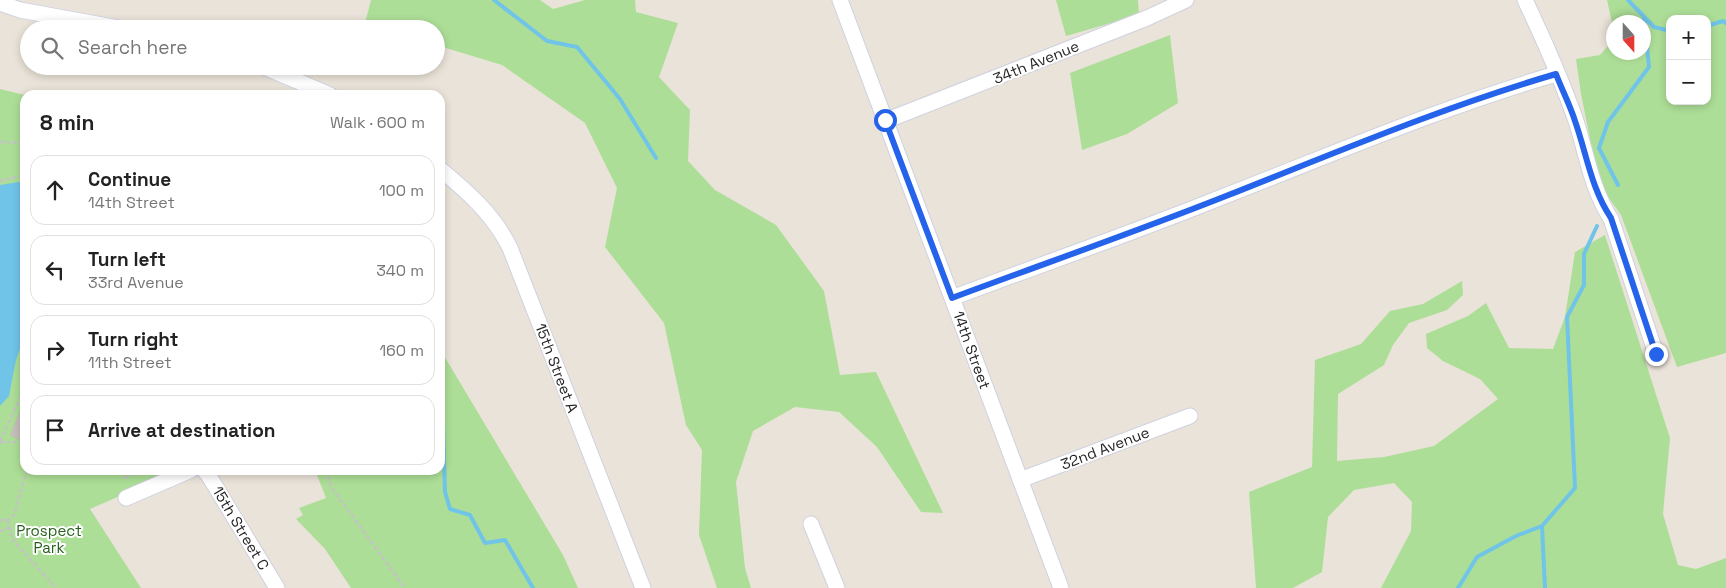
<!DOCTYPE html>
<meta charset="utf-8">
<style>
body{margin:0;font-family:"Space Grotesk",sans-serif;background:#f6f6f6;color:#222}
.controls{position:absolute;right:15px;top:15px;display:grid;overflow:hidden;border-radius:10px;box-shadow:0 2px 8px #0003}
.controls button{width:45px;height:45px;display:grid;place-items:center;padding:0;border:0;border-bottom:1px solid #e0e0e0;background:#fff;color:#222;font:25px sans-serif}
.compass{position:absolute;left:1606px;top:15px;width:45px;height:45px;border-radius:50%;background:#fff;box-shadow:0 2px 8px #0003;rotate:159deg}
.stop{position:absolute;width:15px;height:15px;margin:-11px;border:4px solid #2563eb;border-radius:50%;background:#fff}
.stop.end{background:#2563eb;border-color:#fff;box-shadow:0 1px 5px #0008}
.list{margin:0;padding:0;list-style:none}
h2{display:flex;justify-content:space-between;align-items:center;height:65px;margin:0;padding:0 20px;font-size:21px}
h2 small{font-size:16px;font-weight:400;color:#767676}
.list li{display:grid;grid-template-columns:32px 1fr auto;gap:15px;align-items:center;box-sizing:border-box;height:70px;margin:0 10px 10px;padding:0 10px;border:1px solid #e0e0e0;border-radius:15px}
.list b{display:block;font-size:19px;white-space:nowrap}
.list p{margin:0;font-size:16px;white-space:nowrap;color:#767676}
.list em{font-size:16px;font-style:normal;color:#767676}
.icon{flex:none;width:28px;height:28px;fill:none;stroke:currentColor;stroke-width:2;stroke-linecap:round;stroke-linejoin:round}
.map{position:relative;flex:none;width:1726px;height:588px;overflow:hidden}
.search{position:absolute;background:#fff;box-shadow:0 2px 8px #0003;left:20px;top:20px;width:425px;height:55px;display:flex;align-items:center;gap:12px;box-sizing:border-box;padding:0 18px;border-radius:28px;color:#767676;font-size:19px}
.panel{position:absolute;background:#fff;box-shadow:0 2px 8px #0003;left:20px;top:90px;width:425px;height:385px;border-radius:15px}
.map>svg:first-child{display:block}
</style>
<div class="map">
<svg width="1726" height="588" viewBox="0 0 1726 588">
<rect width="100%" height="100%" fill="#eae3d9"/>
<path fill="#adde97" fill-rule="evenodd" d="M371 0H540L553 9 585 0H635L636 12 678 23 659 77 690 110 688 161 715 190 776 225 824 291 840 375 876 372 943 513 921 512 877 447 839 412 795 407 753 431 736 482 745 568 751 588H717L699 535 702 450 686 425 664 323 605 247 617 188 585 123 502 65 436 45V29H383L365 23Z
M1056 0H1138L1139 15 1066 36Z
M1607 0H1726V353L1677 367 1621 215 1599 184 1581 94 1576 59 1600 55 1613 40 1614 52H1644V22H1614L1613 27ZM1670 19H1707V101H1670Z
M1170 35 1178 103 1127 134 1082 150 1070 73Z
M0 89 25 95V470H179L90 509 141 588H0Z
M1605 235 1670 438 1663 514 1678 565 1696 569 1726 558V588H1381L1411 531 1412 502 1394 483 1354 490 1328 517 1322 572 1293 588H1256L1249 492 1312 467 1315 360 1361 344 1390 311 1423 304 1462 281 1463 295 1447 310 1409 323 1393 345 1384 365 1338 394 1337 461 1384 457 1434 446 1498 399 1480 379 1443 361 1427 348 1426 334 1468 316 1486 303 1509 348 1553 349 1565 317 1575 252Z
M440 349 563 555 578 588H351L325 549 296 519 303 515 299 508 326 498 315 470H440Z"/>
<path fill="#70c4e8" d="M25 181V334L16 360 9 396 0 406V185Z"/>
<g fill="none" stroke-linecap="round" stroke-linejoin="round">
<path stroke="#70c4e8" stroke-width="4" d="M494 0 547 41 577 47 620 99 656 158
M1628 0 1654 27 1670 31
M1707 26 1723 21 1726 23
M1618 185 1599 148 1608 122 1649 67 1644 17
M440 421 443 424 445 492 450 509 470 515 485 543 505 540 533 588
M1458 588 1477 557 1516 536 1542 526
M1545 588 1542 526 1575 488 1567 317 1584 285V254L1597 226"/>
</g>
<path fill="#c5c0b9" stroke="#c4bfb3" d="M25 401V442L10 435Z"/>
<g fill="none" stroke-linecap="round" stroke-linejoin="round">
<g stroke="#cfd1e0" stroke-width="17">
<path id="street" d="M840 0 1061 588
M1525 0C1543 38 1562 81 1576 121 1587 155 1591 188 1611 219L1656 354
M0 3 20 10 124 29
M262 66 330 95
M885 121 1147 18 1186 0
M440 169C468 192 494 215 510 248L643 588
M952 298C1042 264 1133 233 1222 197 1333 154 1442 107 1556 74
M204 470 209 476 277 588
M1020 480 1190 416
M126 498 191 470
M811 524 837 588"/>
</g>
<path stroke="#c3c3c3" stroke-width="2.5" stroke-dasharray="4 2.5" stroke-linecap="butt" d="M0 142 25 143
M0 181 25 175
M0 441 25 387
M0 442H17L25 445
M327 470 331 487 405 588
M124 478 142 470
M0 520H8L14 515 27 470
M8 520 12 539 56 588
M0 531 9 528"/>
<use href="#street" stroke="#fff" stroke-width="15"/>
</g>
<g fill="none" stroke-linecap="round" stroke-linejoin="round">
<path stroke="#2563eb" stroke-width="6" d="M885 120 952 298C1043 264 1135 232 1226 196 1335 153 1443 107 1556 74 1562 90 1570 105 1575 121 1587 155 1591 188 1611 218L1656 354"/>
</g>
<g text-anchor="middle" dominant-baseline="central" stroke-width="4" stroke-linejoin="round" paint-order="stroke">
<g font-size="15" fill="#272727" stroke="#fff">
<text transform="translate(1036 62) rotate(-22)">34th Avenue</text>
<text transform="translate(972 350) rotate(70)">14th Street</text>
<text transform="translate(557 368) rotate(69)">15th Street A</text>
<text transform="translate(1105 448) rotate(-21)">32nd Avenue</text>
<text transform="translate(241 528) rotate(59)">15th Street C</text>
</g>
<g font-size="15" fill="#28601c" stroke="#fff">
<text x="49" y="530">Prospect<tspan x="49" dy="17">Park</tspan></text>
</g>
</g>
</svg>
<div class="controls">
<button>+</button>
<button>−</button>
</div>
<svg class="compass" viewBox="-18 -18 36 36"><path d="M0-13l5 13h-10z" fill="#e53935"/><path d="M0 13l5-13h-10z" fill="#767676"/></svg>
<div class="stop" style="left:885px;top:120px"></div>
<div class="stop end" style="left:1656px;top:354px"></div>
<div class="search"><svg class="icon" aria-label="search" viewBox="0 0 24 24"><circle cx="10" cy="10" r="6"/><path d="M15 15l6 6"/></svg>Search here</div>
<section class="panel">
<h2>8 min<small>Walk · 600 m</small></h2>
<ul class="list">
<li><svg class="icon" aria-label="ahead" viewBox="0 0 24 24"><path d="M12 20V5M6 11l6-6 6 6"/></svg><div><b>Continue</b><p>14th Street</p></div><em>100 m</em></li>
<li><svg class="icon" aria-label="left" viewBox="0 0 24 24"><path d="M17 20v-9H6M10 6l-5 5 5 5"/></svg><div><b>Turn left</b><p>33rd Avenue</p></div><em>340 m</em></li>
<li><svg class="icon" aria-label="right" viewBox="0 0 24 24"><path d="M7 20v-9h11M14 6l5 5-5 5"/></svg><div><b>Turn right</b><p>11th Street</p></div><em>160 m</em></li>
<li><svg class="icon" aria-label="arrive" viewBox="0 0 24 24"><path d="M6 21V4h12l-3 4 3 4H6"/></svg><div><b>Arrive at destination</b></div></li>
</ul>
</section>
</div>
